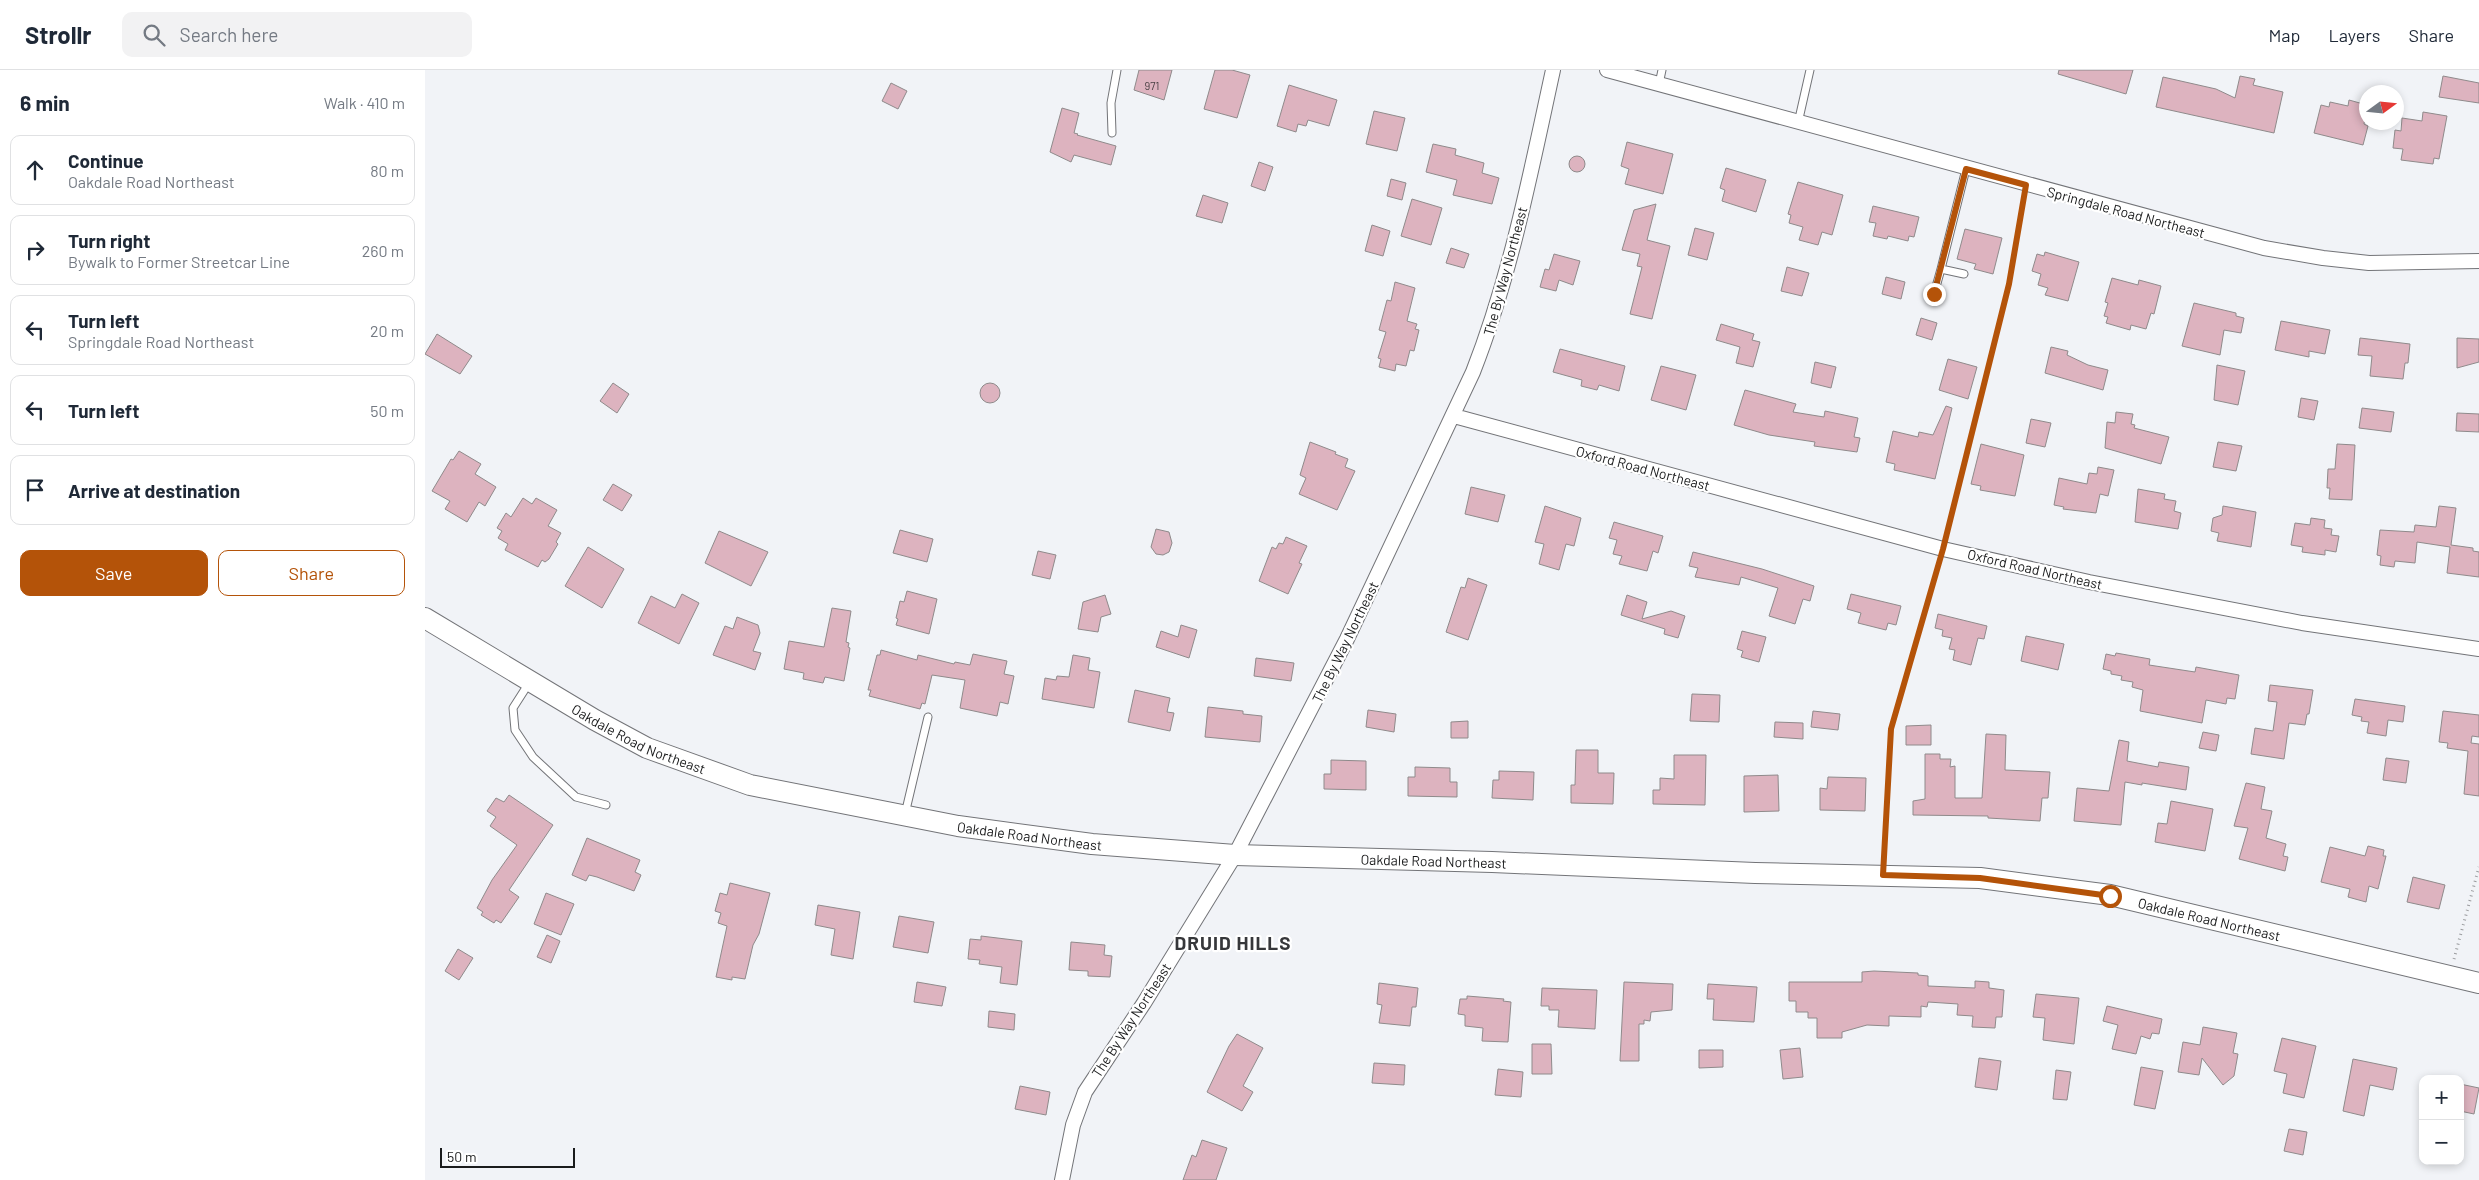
<!DOCTYPE html>
<meta charset="utf-8">
<style>
body{margin:0;font-family:Barlow,sans-serif;background:#f2f2f3;color:#1f2937}
.controls{position:absolute;right:15px;bottom:15px;display:grid;overflow:hidden;border-radius:10px;box-shadow:0 2px 8px #0003}
.controls button{width:45px;height:45px;display:grid;place-items:center;padding:0;border:0;border-bottom:1px solid #e0e1e3;background:#fff;color:#1f2937;font:25px sans-serif}
.compass{position:absolute;left:1934px;top:15px;width:45px;height:45px;border-radius:50%;background:#fff;box-shadow:0 2px 8px #0003;rotate:75deg}
.scale{position:absolute;left:15px;bottom:12px;width:135px;box-sizing:border-box;padding-left:5px;border:2px solid #1a1b1c;border-top:0;font-size:14px;line-height:18px;white-space:nowrap;color:#1a1b1c;-webkit-text-stroke:4px #fff;paint-order:stroke}
.stop{position:absolute;width:15px;height:15px;margin:-11px;border:4px solid #b45309;border-radius:50%;background:#fff}
.stop.end{background:#b45309;border-color:#fff;box-shadow:0 1px 5px #0008}
.list{margin:0;padding:0;list-style:none}
h2{display:flex;justify-content:space-between;align-items:center;height:65px;margin:0;padding:0 20px;font-size:21px}
h2 small{font-size:16px;font-weight:400;color:#747a83}
.list li{display:grid;grid-template-columns:32px 1fr auto;gap:15px;align-items:center;box-sizing:border-box;height:70px;margin:0 10px 10px;padding:0 10px;border:1px solid #e0e1e3;border-radius:10px}
.list b{display:block;font-size:19px;white-space:nowrap}
.list p{margin:0;font-size:16px;white-space:nowrap;color:#747a83}
.list em{font-size:16px;font-style:normal;color:#747a83}
.actions{display:flex;gap:10px;padding:15px 20px}
.actions a{flex:1;padding:11px 0;border:1px solid #b45309;border-radius:10px;text-align:center;font-size:18px;color:#b45309}
.actions .main{background:#b45309;color:#fff}
.icon{flex:none;width:28px;height:28px;fill:none;stroke:currentColor;stroke-width:2;stroke-linecap:round;stroke-linejoin:round}
.map{position:relative;flex:none;width:2054px;height:1110px;overflow:hidden}
header{display:flex;align-items:center;gap:30px;box-sizing:border-box;height:70px;padding:0 25px;background:#fff;border-bottom:1px solid #e0e1e3}
header strong{font-size:24px}
nav{display:flex;gap:28px;margin-inline-start:auto;font-size:18px}
.search{width:350px;height:45px;background:#f2f2f3;display:flex;align-items:center;gap:12px;box-sizing:border-box;padding:0 18px;border-radius:10px;color:#747a83;font-size:19px}
main{display:flex}
aside{flex:1;background:#fff}
.map>svg:first-child{display:block}
</style>
<header>
<strong>Strollr</strong>
<div class="search"><svg class="icon" aria-label="search" viewBox="0 0 24 24"><circle cx="10" cy="10" r="6"/><path d="M15 15l6 6"/></svg>Search here</div>
<nav><a>Map</a><a>Layers</a><a>Share</a></nav>
</header>
<main>
<aside>
<h2>6 min<small>Walk · 410 m</small></h2>
<ul class="list">
<li><svg class="icon" aria-label="ahead" viewBox="0 0 24 24"><path d="M12 20V5M6 11l6-6 6 6"/></svg><div><b>Continue</b><p>Oakdale Road Northeast</p></div><em>80 m</em></li>
<li><svg class="icon" aria-label="right" viewBox="0 0 24 24"><path d="M7 20v-9h11M14 6l5 5-5 5"/></svg><div><b>Turn right</b><p>Bywalk to Former Streetcar Line</p></div><em>260 m</em></li>
<li><svg class="icon" aria-label="left" viewBox="0 0 24 24"><path d="M17 20v-9H6M10 6l-5 5 5 5"/></svg><div><b>Turn left</b><p>Springdale Road Northeast</p></div><em>20 m</em></li>
<li><svg class="icon" aria-label="left" viewBox="0 0 24 24"><path d="M17 20v-9H6M10 6l-5 5 5 5"/></svg><div><b>Turn left</b></div><em>50 m</em></li>
<li><svg class="icon" aria-label="arrive" viewBox="0 0 24 24"><path d="M6 21V4h12l-3 4 3 4H6"/></svg><div><b>Arrive at destination</b></div></li>
</ul>
<div class="actions"><a class="main">Save</a><a>Share</a></div>
</aside>
<div class="map">
<svg width="2054" height="1110" viewBox="0 0 2054 1110">
<rect width="100%" height="100%" fill="#f1f3f7"/>
<path fill="#ddb3bf" stroke="#8f8a8b" d="M714 0H747L739 30 709 20Z
M790 0H807L825 5 812 48 779 39Z
M1634 0H1708L1701 24 1633 4Z
M1815 6 1830 9 1828 15 1858 22 1849 63 1731 37 1738 7 1791 19 1810 28Z
M2018 6 2054 13V33L2014 27Z
M466 13 482 21 473 39 457 31Z
M864 15 912 30 904 56 883 50 881 56 873 54 871 62 852 56Z
M1924 30 1942 35 1939 54 1943 56 1938 75 1889 63 1896 35 1904 37 1905 32 1923 36Z
M637 38 654 43 649 63 653 64 652 65 691 76 686 95 649 85 646 92 625 82Z
M949 41 980 48 972 81 941 74Z
M1998 42 2022 46 2014 89 2009 88 2008 94 1976 90 1978 79 1968 78 1970 60 1976 61 1977 48 1997 51Z
M1202 72 1248 84 1238 124 1200 114 1204 99 1196 96Z
M1008 74 1031 79 1030 85 1059 93 1057 103 1074 108 1067 134 1028 125 1032 110 1001 102Z
M1144 94a8 8 0 1 1 16 0a8 8 0 1 1-16 0Z
M834 92 848 97 840 121 826 116Z
M1301 98 1341 110 1331 142 1297 131 1300 120 1295 118Z
M966 109 981 113 977 130 962 126Z
M1373 112 1418 125 1407 165 1397 162 1393 175 1374 170 1378 157 1364 153 1366 145 1363 144Z
M778 125 803 133 797 153 771 146Z
M987 129 1017 138 1006 175 976 166Z
M1231 134 1222 170 1245 176 1227 249 1205 244 1217 197 1212 196 1215 184 1197 180 1209 140Z
M1448 136 1494 147 1489 167 1484 166 1483 171 1463 166 1462 169 1448 166 1451 153 1444 152Z
M947 155 965 161 958 186 940 181Z
M1270 158 1289 163 1282 190 1263 185Z
M1540 159 1577 168 1568 204 1549 199 1551 194 1532 189Z
M1026 178 1044 184 1039 198 1021 193Z
M1620 182 1654 192 1643 231 1620 225 1623 218 1613 215 1616 204 1607 201 1612 184 1619 186Z
M1129 184 1155 191 1148 215 1134 210 1131 221 1115 217 1120 199 1124 200Z
M1362 197 1384 203 1377 226 1356 221Z
M1461 207 1480 212 1476 229 1457 224Z
M1687 208 1713 215 1714 210 1736 216 1729 244 1726 243 1721 259 1706 255 1705 260 1681 253 1683 247 1679 246 1683 233 1680 232Z
M970 212 990 218 982 251 992 254 990 259 994 260 989 281 985 280 981 296 971 294 970 301 954 297 956 289 953 288 961 262 954 260 962 230 966 231Z
M1769 233 1811 243V246L1819 248 1816 263 1799 260 1795 285 1757 276Z
M1496 248 1512 253 1507 270 1491 265Z
M1856 251 1905 260 1900 284 1884 281V287L1850 280Z
M1296 254 1329 264 1327 270 1335 272 1328 297 1311 293 1315 277 1291 270Z
M12 264 47 286 35 304 0 284Z
M1935 268 1985 274 1983 293H1980L1978 309 1945 306 1947 286 1933 285Z
M2032 268 2054 269V292L2032 298Z
M1626 277 1643 281 1642 285 1663 295 1683 300 1678 320 1620 303Z
M1135 279 1200 296 1194 321 1174 315 1172 320 1156 316 1157 310 1128 302Z
M1523 289 1552 297 1543 329 1514 320Z
M1390 292 1411 297 1406 318 1386 313Z
M1792 295 1820 301 1813 335 1789 330Z
M1236 296 1271 305 1261 340 1226 330Z
M188 313 204 324 192 343 175 331Z
M555 323a10 10 0 1 1 20 0a10 10 0 1 1-20 0Z
M1320 320 1371 334 1368 342 1399 347 1400 341 1433 348 1429 367 1435 368 1432 382 1389 376 1390 372 1344 365 1309 355Z
M1876 328 1893 331 1889 350 1873 347Z
M1521 336 1527 338 1510 409 1469 400 1470 394 1461 392 1468 361 1493 367 1494 362 1508 365Z
M1937 338 1969 342 1966 362 1934 358Z
M1691 342 1708 344 1706 354 1710 355 1709 358 1744 367 1736 394 1680 378 1682 352 1690 353Z
M2032 343 2054 344V362L2031 361Z
M1606 349 1626 353 1620 377 1601 373Z
M885 372 911 382 910 384 923 389 920 397 930 401 912 440 874 424 881 408 875 405Z
M1793 372 1817 376 1811 401 1788 397Z
M1556 374 1599 385 1590 426 1555 420 1556 416 1546 414Z
M1912 374 1930 375 1927 430 1904 429 1905 418H1902L1903 399H1910Z
M34 381 56 394 50 404 71 417 60 436 54 432 42 452 20 439 25 431 7 421 26 389 28 390Z
M1673 397 1689 400 1683 426 1675 424 1671 443 1638 439 1639 437 1629 435 1634 408 1662 414 1664 403 1672 404Z
M188 414 207 425 197 441 178 430Z
M1046 417 1080 425 1073 452 1040 444Z
M1713 419 1740 424 1739 429 1751 431 1749 441 1756 443 1753 459 1710 452Z
M98 428 107 434 111 428 132 440 123 456 136 463 131 472 133 474 124 489 120 492 117 490 113 497 80 480 83 474 73 468 77 461 72 458 81 443 86 447Z
M1120 436 1156 448 1149 476 1141 474 1134 500 1114 494 1119 474 1110 472Z
M1798 436 1831 442 1826 477 1792 471 1794 463 1786 461 1788 448 1797 445Z
M2014 436 2031 438 2026 475 2048 478V481L2054 482V507L2022 503 2025 477 1992 472 1990 493 1970 491 1969 497 1955 495 1956 486 1952 485 1955 460 1989 462 1990 455 2011 457Z
M1886 448 1900 450 1899 458 1907 459 1906 465 1914 466 1911 482 1900 480V485L1877 482 1878 477 1866 475 1870 453 1885 455Z
M1189 452 1238 466 1233 483 1228 481 1222 501 1194 494 1197 486 1188 484 1192 470 1184 468Z
M731 459 744 462 747 473 744 482 738 485 731 484 726 477Z
M475 460 508 469 502 492 468 483Z
M294 461 343 482 326 516 280 493Z
M861 467 882 476 874 493 877 494 863 524 834 511 847 477 851 479 854 473 858 474Z
M163 477 199 499 177 538 140 516Z
M613 481 631 485 625 509 607 505Z
M1268 482 1337 499 1389 516 1385 531 1378 529 1370 554 1344 546 1353 518 1316 507 1314 515 1270 507 1273 498 1264 496Z
M1043 508 1062 515 1043 570 1021 562 1036 517 1040 518Z
M482 521 512 529 504 564 471 555 473 549 471 548 475 531 479 532Z
M257 524 274 533 254 574 213 553 226 526 250 538Z
M1426 524 1476 536 1471 555 1463 553 1461 560 1433 553 1436 543 1422 539Z
M680 525 686 544 676 547 673 562 653 559 658 532Z
M1202 525 1222 532 1217 549 1246 541 1260 546 1253 568 1239 564 1240 559 1196 545Z
M407 538 426 541 421 572 424 573 423 577 425 578 419 611 400 607 398 613 378 609 379 603 359 599 364 571 399 577Z
M1513 544 1562 556 1559 569 1553 568 1546 595 1528 590 1530 580 1524 579 1527 568 1517 566 1518 560 1510 558Z
M312 547 333 555 335 563 328 581 336 583 330 600 288 585 300 556 308 559Z
M756 555 772 560 764 588 731 577 736 561 753 567Z
M1317 561 1341 567 1334 592 1316 587 1318 581 1312 579Z
M1601 566 1639 574 1633 600 1596 591Z
M456 580 492 590 493 585 529 594 530 592 545 595 548 584 582 591 579 604 589 606 583 634 575 632 572 646 535 638 540 610 507 605 500 634 497 633 495 639 444 626 446 620H443L452 585H455Z
M1691 583 1725 589 1724 595 1770 602 1771 597 1814 605 1810 629 1802 628 1801 634 1781 630 1777 653 1715 641 1718 620 1707 617 1708 612 1696 610 1697 606 1686 604V601L1678 599 1681 584 1690 586Z
M648 585 665 588 663 600 675 602 669 638 617 629 620 608 631 610 632 606 644 607Z
M831 588 869 593 866 611 829 606Z
M1845 615 1888 620 1884 644H1882L1880 655 1864 653 1859 689 1826 684 1830 658 1848 661 1852 632 1843 631Z
M710 620 745 628 742 642 749 643 745 661 703 652Z
M1267 624 1295 625 1294 652 1265 651Z
M1930 629 1980 636 1978 652 1963 650 1961 666 1942 663 1944 652 1936 651 1937 647 1927 645Z
M783 637 818 641V644L837 646 835 672 780 667Z
M943 640 971 644 969 662 941 657Z
M1388 641 1415 644 1413 660 1386 657Z
M2018 641 2054 645V667L2047 666 2046 673 2054 674V726L2039 724 2043 681 2022 678 2023 673 2014 672Z
M1043 651V668H1026V652Z
M1350 652 1378 653V669L1349 667Z
M1506 655V675H1481V656Z
M1778 662 1794 665 1791 681 1774 678Z
M1561 664 1581 665 1580 700 1625 702 1623 728H1617L1615 751 1563 748V746L1488 745V731L1500 729V684H1515V689H1526L1525 697 1530 696V728H1557Z
M1694 670 1704 672 1702 691 1733 697 1734 692 1764 697 1761 720 1717 713V715L1700 712 1696 755 1649 751 1652 718 1684 721Z
M1151 680H1173V703H1189L1188 734 1146 733V715H1150Z
M1249 685H1281L1280 735 1228 734V720H1235V708L1249 709Z
M1961 688 1984 691 1981 713 1958 710Z
M906 690 941 691V720L899 719V704H906Z
M990 697 1025 698V712H1032V727L983 726V707H990Z
M1074 701 1109 702 1108 730 1067 728 1068 710H1074Z
M1353 705 1354 741 1319 742V706Z
M1403 707 1441 708 1440 741 1395 740V718L1402 719Z
M1821 713 1840 717 1836 739 1847 741 1841 768 1861 774 1858 786 1863 787 1860 801 1814 789 1823 758 1809 756Z
M84 725 128 755 84 820 94 827 76 853 71 850 69 853 56 845 58 842 52 838 67 810 92 775 65 756 71 747 62 741 71 728 79 732Z
M1746 731 1788 739 1780 781 1730 772 1733 753 1742 754Z
M162 768 215 790 210 802 216 805 209 821 172 807 164 805 161 811 147 805Z
M1943 776 1959 780 1958 786H1961L1953 819 1944 816 1941 832 1923 827 1925 819 1896 812 1905 777 1940 786Z
M1988 807 2020 815 2014 839 1982 832Z
M305 813 345 823 334 864 328 875 320 909 307 907V910L291 907 302 856 293 853 296 843 290 841 295 823 302 825Z
M121 823 149 834 136 865 109 854Z
M393 835 435 842 428 889 406 885 410 859 390 855Z
M474 846 509 852 503 883 468 877Z
M122 865 135 871 126 893 112 887Z
M556 866 597 871 592 915 575 913 577 897 554 894 555 890 543 889 545 869 556 870Z
M646 872 680 875 679 885 687 886 685 907 663 906V901L644 900Z
M33 879 48 888 34 910 20 901Z
M1449 901 1493 903V905L1503 906V916L1550 918V911L1564 912V918L1579 920 1577 947H1571L1570 958 1547 957 1548 946 1532 945 1533 934 1503 932 1502 937 1496 936V947L1464 946V956L1442 955 1417 962V968H1392V948H1383V942H1371V931H1364V912H1437V902Z
M492 912 521 917 517 936 489 932Z
M1199 912 1248 914 1247 940 1226 942 1225 951 1219 950V954H1214V991H1195Z
M954 913 993 918 991 937H987L985 956 954 953 957 935 952 934Z
M1283 914 1332 917 1329 952 1288 950 1289 929H1282Z
M1117 918 1172 920 1170 959 1133 957 1134 940H1124V936H1116Z
M1611 924 1654 928 1649 974 1618 970 1620 948 1608 947Z
M1042 926 1079 929 1078 931 1086 932 1083 972 1057 971 1058 958 1040 956V945L1033 944 1035 929H1042Z
M1682 936 1737 949 1734 964 1727 963 1725 969 1716 966 1711 984 1687 979 1693 955 1678 951Z
M564 941 590 944 589 960 563 957Z
M1778 957 1812 963 1808 983 1813 984 1809 1006 1798 1015 1777 988 1774 1005 1753 1002 1758 972 1775 975Z
M812 964 838 978 818 1016 828 1022 817 1041 782 1022 804 976Z
M1857 968 1891 976 1879 1028 1858 1023 1862 1004 1849 1001Z
M1107 974H1126L1127 1004H1107Z
M1375 978 1378 1007 1358 1009 1355 980Z
M1274 980H1298V997L1274 998Z
M1554 988 1576 991 1572 1020 1550 1017Z
M1928 989 1972 998 1968 1020 1945 1015 1939 1046 1918 1041Z
M949 993 980 995 979 1015 947 1013Z
M1716 997 1738 1001 1730 1039 1709 1035Z
M1073 999 1098 1002 1096 1027 1070 1025Z
M1631 1000 1646 1002 1642 1030 1628 1029Z
M2035 1014 2054 1018 2049 1044 2035 1041Z
M595 1016 625 1022 621 1045 590 1039Z
M1864 1059 1882 1062 1878 1085 1859 1081Z
M777 1070 802 1078 791 1110H758L767 1085 771 1087Z"/>
<g fill="none" stroke-linecap="round" stroke-linejoin="round">
<g stroke="#737478" stroke-width="9">
<path id="lane" d="M1234 14 1237 0
M1373 53 1385 0
M687 63 686 33 692 0
M1539 204 1516 199 1541 99
M1509 224 1516 199
M104 613 88 638 90 660 108 687 151 727 181 735
M480 744 503 647"/>
</g>
<g stroke="#737478" stroke-width="16">
<path id="street" d="M1182 0 1839 178 1898 188 1944 193 2054 191
M1029 346 1518 479 1664 512 1877 553 2054 579
M637 1110 648 1055 660 1022 719 933 810 785 922 569 1048 302C1086 205 1106 101 1128 0"/>
</g>
<g stroke="#737478" stroke-width="22">
<g id="secondary">
<path id="s1" d="M0 548 170 650 222 678 325 715 533 756 667 774 810 785 1067 792 1330 803 1555 808 1685 825 2054 913"/>
</g>
</g>
<path stroke="#9b9c9f" stroke-width="3" stroke-dasharray="1 4" stroke-linecap="butt" d="M1521 465 1584 214 1599 128
M1459 787 1466 659 1514 493
M2029 889 2054 797"/>
<use href="#lane" stroke="#fff" stroke-width="7"/>
<use href="#street" stroke="#fff" stroke-width="14"/>
<use href="#secondary" stroke="#fff" stroke-width="20"/>
</g>
<g fill="none" stroke-linecap="round" stroke-linejoin="round">
<path stroke="#b45309" stroke-width="6" d="M1509 224 1541 99 1601 115 1584 214 1518 479 1466 659 1458 805 1555 808 1685 826"/>
</g>
<g text-anchor="middle" dominant-baseline="central" stroke-width="4.5" stroke-linejoin="round" paint-order="stroke">
<g font-size="11" fill="#4b4145">
<text x="727" y="15">971</text>
</g>
<g font-size="14" fill="#1a1b1c" stroke="#fff">
<text transform="translate(1701 142) rotate(15)">Springdale Road Northeast</text>
<text transform="translate(1080 201) rotate(-75)">The By Way Northeast</text>
<text transform="translate(1218 398) rotate(15)">Oxford Road Northeast</text>
<text transform="translate(1610 499) rotate(13)">Oxford Road Northeast</text>
<text transform="translate(920 572) rotate(-64)">The By Way Northeast</text>
<text stroke="none"><textPath href="#s1" startOffset="246">Oakdale Road Northeast</textPath></text>
<text stroke="none"><textPath href="#s1" startOffset="651">Oakdale Road Northeast</textPath></text>
<text stroke="none"><textPath href="#s1" startOffset="1056">Oakdale Road Northeast</textPath></text>
<text stroke="none"><textPath href="#s1" startOffset="1836">Oakdale Road Northeast</textPath></text>
<text transform="translate(706 950) rotate(-57)">The By Way Northeast</text>
</g>
<g font-size="19" font-weight="bold" letter-spacing="1" fill="#36373a" stroke="#fff">
<text x="808" y="872">DRUID HILLS</text>
</g>
</g>
</svg>
<div class="controls">
<button>+</button>
<button>−</button>
</div>
<svg class="compass" viewBox="-18 -18 36 36"><path d="M0-13l5 13h-10z" fill="#e53935"/><path d="M0 13l5-13h-10z" fill="#747a83"/></svg>
<div class="scale">50 m</div>
<div class="stop" style="left:1685px;top:826px"></div>
<div class="stop end" style="left:1509px;top:224px"></div>
</div>
</main>
